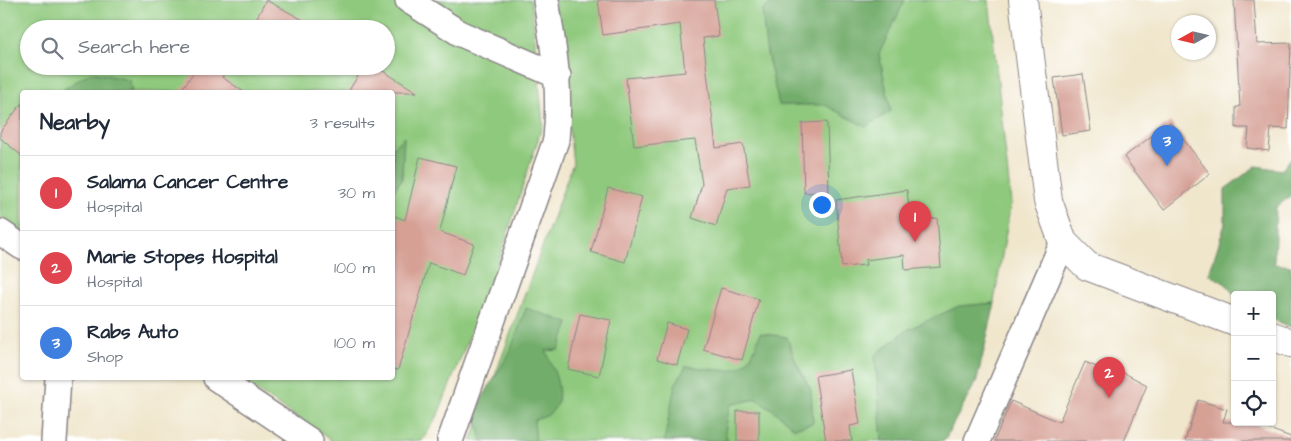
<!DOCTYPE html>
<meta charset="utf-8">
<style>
body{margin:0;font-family:"Architects Daughter",sans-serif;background:#f2f2f3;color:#1f2937}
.controls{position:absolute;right:15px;bottom:15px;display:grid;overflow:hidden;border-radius:5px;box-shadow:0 1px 4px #0004}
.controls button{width:45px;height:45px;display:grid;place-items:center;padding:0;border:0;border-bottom:1px solid #e0e1e3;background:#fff;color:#1f2937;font:25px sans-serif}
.compass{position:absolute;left:1171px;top:15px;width:45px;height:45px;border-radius:50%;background:#fff;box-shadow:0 1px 4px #0004;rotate:262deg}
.you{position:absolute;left:821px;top:204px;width:18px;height:18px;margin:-12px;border:4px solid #fff;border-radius:50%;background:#1a73e8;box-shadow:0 0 0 8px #1a73e833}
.badge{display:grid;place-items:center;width:32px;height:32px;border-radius:50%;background:#d93025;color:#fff;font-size:16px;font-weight:700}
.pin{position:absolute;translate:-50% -41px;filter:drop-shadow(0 1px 2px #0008)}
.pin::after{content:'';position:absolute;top:26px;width:18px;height:15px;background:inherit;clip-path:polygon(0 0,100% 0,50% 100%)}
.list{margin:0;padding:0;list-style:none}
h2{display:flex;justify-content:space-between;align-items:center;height:65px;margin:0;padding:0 20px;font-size:21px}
h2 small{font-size:16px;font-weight:400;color:#747a83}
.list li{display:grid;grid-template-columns:32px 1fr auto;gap:15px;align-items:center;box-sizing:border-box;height:75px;padding:0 20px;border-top:1px solid #e0e1e3}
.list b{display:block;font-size:19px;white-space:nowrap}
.list p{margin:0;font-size:16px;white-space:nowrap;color:#747a83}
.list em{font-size:16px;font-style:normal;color:#747a83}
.icon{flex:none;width:28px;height:28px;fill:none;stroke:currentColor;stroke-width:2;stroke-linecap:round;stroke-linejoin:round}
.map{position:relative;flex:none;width:1291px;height:441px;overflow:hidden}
.search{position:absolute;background:#fff;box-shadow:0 1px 4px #0004;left:20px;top:20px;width:375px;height:55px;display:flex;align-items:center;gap:12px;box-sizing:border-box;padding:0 18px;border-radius:28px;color:#747a83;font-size:19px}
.panel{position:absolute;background:#fff;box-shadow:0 1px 4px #0004;left:20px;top:90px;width:375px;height:290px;border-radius:5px}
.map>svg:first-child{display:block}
</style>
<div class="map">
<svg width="1291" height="441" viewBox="0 0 1291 441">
<rect width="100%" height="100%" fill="#fff"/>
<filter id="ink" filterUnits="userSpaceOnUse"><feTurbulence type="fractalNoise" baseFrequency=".02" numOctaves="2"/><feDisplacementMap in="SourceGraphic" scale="10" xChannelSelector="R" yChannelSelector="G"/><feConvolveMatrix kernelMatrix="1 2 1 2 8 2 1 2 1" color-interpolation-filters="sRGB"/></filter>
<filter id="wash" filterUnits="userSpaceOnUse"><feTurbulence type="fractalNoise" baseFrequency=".0096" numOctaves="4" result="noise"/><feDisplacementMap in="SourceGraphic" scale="20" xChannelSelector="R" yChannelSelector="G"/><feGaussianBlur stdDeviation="1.12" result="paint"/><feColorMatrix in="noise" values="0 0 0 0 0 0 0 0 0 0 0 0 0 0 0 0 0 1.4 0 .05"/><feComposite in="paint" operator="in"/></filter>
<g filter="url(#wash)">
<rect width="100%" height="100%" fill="#f0e6cc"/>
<path fill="#8fc97d" stroke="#58765c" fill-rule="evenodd" d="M0 0H531L543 124 494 275 437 417 422 441H332L238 378H392V92H22V232L0 217ZM29 29H386V66H29Z
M554 0H989L1011 203 991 319 937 441H471L573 163Z"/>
<path fill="#73ad6c" stroke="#4a6854" d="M775 0H905L879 54 891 111 866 127 825 105H779L766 49 762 11Z
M91 72 129 80 132 92H67L64 89Z
M404 137 402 179 393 191V147Z
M1291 158V196L1276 207 1274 264 1291 266V327L1272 319V295L1235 296 1226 284 1209 274 1225 224V189L1256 166 1282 170Z
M995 303 977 380 944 441H882L875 355 907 330 959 306Z
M526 308 569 323 559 350 546 351C553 369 569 399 549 414 546 417 539 418 534 420L536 441H482L476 417 481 400 509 354Z
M760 333 787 337 796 362 811 390 813 423 794 428 772 409 756 399 730 405 725 432 728 441H664L675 385 686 366C728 370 746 382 760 333Z"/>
<g id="blocks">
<path fill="#d6a095" d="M266 0 320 29H251Z
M598 0H714L719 36 703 38 716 148 743 144 750 185 727 188 716 226 692 218 702 184 695 140 634 146 626 78 685 72 680 24 603 35Z
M1234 0H1254L1257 44 1291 43 1288 129 1271 128 1269 151 1247 148 1249 128H1236V107H1240Z
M198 66H229L222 77 244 92H180Z
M364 66H375L417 92H348Z
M1083 74 1091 131 1062 135 1054 78Z
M22 103V156L0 138V132Z
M827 122 829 192 804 193 802 123Z
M1170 122 1210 174 1164 210 1124 157Z
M420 157 456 166 440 232 474 244 463 275 429 263 398 370 392 369V215L405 220Z
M608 188 642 197 625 262 591 252Z
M907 190 909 208 921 207 922 220 937 218 941 267 905 270 904 255 865 260 866 265 842 267 836 200Z
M721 288 759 299 742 360 703 349Z
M580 314 611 320 599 376 568 369Z
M667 323 687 329 677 365 657 359Z
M1085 362 1106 371 1109 365 1147 385 1124 441H994L1011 401 1059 422Z
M851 370 860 424 850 426 852 441H826L815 376Z
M1198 400 1227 409 1223 422H1250L1291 437V441H1185Z
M737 411H759V441H737Z"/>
</g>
</g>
<g filter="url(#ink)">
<use href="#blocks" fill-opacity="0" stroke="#898484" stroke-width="1"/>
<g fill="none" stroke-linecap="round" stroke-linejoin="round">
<g stroke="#898484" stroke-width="28">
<path id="street" d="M408 0 461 34 558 76
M0 232 22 247
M216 378 310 441
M54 441 58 378
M450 441 556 140C561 88 554 51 546 0
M977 441 1063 242"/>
</g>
<g stroke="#898484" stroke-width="30">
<path id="secondary" d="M1023 0 1048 201 1063 242 1087 266 1235 322
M1272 336 1291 343"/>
</g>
<use href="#street" stroke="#fff" stroke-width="25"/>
<use href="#secondary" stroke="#fff" stroke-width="28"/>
</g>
</g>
</svg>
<div class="controls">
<button>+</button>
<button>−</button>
<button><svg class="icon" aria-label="locate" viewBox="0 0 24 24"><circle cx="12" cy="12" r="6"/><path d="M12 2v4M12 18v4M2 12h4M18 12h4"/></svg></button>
</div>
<svg class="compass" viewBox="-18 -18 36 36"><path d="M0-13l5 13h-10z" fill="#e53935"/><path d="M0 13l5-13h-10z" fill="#747a83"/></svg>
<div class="you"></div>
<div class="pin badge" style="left:915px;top:242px;background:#e0444e">1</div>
<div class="pin badge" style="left:1109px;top:398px;background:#e0444e">2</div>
<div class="pin badge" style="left:1167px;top:166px;background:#3f7fe0">3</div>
<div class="search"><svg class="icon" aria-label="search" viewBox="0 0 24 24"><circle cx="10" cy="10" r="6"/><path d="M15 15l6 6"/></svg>Search here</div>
<section class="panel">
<h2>Nearby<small>3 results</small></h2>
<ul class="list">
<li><span class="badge" style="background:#e0444e">1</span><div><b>Salama Cancer Centre</b><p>Hospital</p></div><em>30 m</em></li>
<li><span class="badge" style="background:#e0444e">2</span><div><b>Marie Stopes Hospital</b><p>Hospital</p></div><em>100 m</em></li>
<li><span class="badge" style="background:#3f7fe0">3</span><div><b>Rabs Auto</b><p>Shop</p></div><em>100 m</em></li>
</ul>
</section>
</div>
